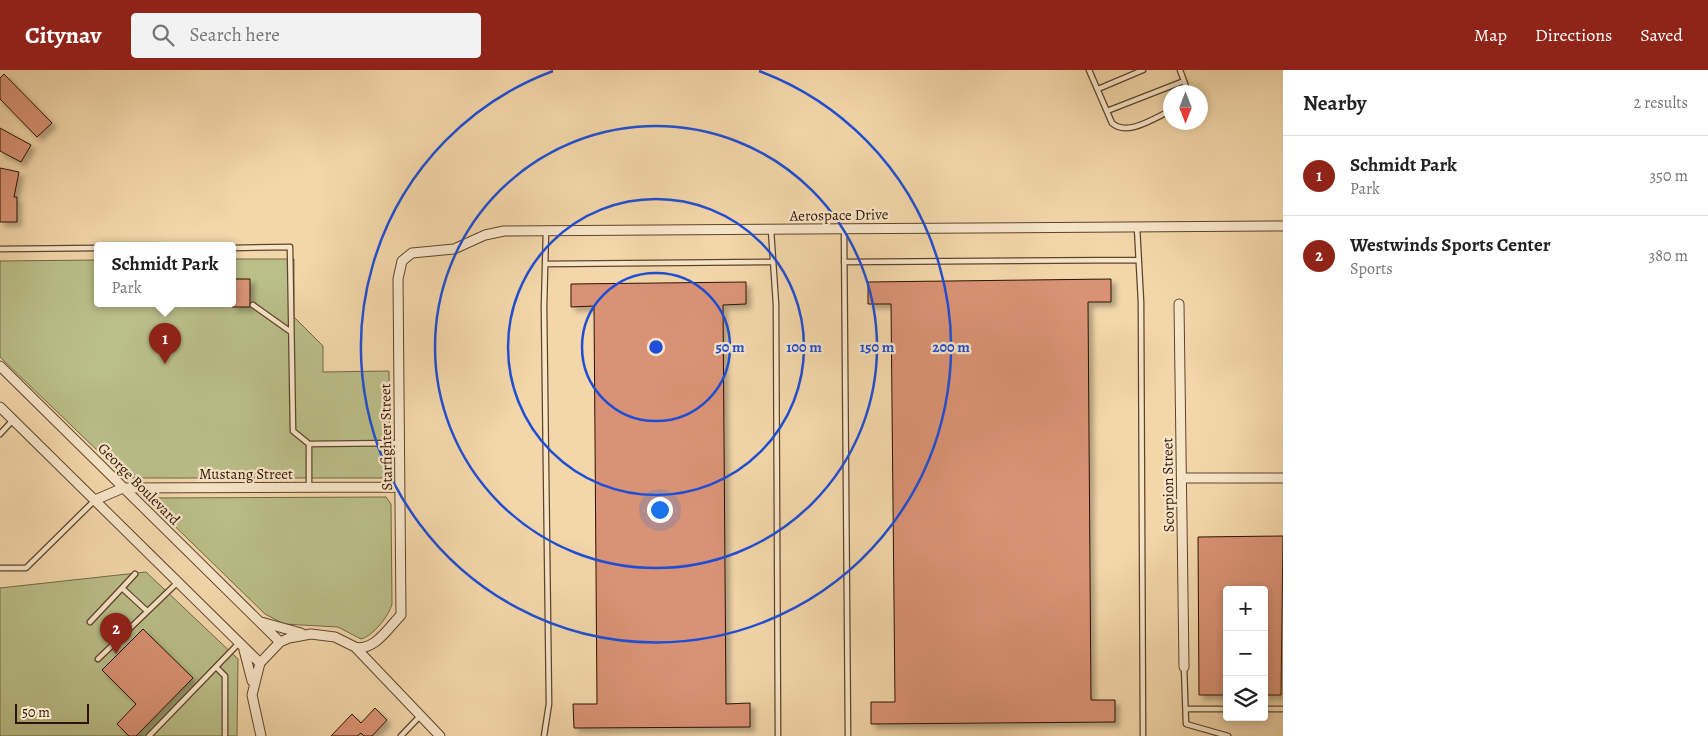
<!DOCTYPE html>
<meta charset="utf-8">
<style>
body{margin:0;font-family:Alegreya,serif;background:#f2f2f2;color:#222}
.controls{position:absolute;right:15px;bottom:15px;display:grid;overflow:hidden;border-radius:5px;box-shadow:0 2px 8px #0003}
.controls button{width:45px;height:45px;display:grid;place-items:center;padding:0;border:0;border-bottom:1px solid #e0e0e0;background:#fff;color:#222;font:25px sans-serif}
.compass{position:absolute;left:1163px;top:15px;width:45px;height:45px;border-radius:50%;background:#fff;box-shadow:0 2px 8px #0003;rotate:180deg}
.scale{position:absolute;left:15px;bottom:12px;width:74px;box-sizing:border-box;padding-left:5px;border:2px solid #2e1302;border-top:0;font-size:14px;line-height:18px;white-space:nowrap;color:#2e1302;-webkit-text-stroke:4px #f7e5c8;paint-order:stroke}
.you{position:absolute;left:659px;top:439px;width:18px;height:18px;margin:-12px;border:4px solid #fff;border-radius:50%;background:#1a73e8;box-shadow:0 0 0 8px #1a73e833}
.badge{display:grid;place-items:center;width:32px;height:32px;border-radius:50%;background:#8f2418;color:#fff;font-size:16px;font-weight:700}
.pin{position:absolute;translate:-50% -41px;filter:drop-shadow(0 1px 2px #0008)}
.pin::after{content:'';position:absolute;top:26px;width:18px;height:15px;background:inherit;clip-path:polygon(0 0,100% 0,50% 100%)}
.popup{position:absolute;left:94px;top:172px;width:142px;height:65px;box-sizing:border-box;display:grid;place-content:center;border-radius:5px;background:#fff;filter:drop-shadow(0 1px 4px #0005);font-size:16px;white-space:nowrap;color:#767676}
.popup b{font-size:19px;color:#222}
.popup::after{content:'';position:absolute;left:50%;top:100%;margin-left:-10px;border:10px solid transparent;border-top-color:#fff}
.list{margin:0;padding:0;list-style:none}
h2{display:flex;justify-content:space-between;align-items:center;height:65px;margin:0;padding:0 20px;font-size:21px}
h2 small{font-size:16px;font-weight:400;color:#767676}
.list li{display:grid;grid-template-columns:32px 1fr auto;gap:15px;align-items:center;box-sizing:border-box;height:80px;padding:0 20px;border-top:1px solid #e0e0e0}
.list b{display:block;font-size:19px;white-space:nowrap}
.list p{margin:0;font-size:16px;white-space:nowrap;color:#767676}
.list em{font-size:16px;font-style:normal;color:#767676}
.icon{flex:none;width:28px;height:28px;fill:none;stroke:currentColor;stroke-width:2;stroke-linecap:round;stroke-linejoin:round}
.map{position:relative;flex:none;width:1283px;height:666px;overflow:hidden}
header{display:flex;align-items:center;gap:30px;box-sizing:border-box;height:70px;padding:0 25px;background:#8f2418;color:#fff}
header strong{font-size:24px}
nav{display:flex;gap:28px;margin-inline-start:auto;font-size:18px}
.search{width:350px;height:45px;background:#f2f2f2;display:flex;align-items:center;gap:12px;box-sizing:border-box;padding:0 18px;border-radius:5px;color:#767676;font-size:19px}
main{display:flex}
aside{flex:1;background:#fff}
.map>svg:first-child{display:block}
</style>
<header>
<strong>Citynav</strong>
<div class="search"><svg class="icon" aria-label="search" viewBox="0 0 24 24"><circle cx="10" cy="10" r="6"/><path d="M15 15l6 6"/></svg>Search here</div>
<nav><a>Map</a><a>Directions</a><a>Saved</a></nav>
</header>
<main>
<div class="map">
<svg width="1283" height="666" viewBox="0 0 1283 666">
<defs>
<filter id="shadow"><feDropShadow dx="4.5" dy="4.5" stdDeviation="2.5" flood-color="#0004"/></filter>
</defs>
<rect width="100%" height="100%" fill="#f3d7aa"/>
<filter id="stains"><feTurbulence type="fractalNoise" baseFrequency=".004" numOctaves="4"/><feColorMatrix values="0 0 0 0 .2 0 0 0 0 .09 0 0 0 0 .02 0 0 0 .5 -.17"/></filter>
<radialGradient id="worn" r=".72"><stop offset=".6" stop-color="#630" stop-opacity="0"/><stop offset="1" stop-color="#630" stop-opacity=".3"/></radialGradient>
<path fill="#babe89" stroke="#746846" d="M233 189H294V247L323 276V302L389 301 390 405 386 408H126L0 287V191L97 190 98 233H232Z
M386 427 391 434 392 534C389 546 373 566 361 569L338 557 284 554 265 544 149 431 151 428Z
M146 502 238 589 237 666H0V518Z"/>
<path fill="#d99274" stroke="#2e1302" filter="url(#shadow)" d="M4 4 52 53 37 67 0 29V8Z
M0 58 31 75 21 92 0 81Z
M0 98 19 102 14 127H17V152H0Z
M232 209H250V237H232Z
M1111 209V232H1088L1091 630H1115V652L871 654V632H895L891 234H868V212Z
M746 212V234L723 235 726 634 750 633V657L574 658 573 634H597L594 236 571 237V214Z
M1283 466 1281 625H1264V520H1227V625H1199L1198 467Z
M143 559 193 608 136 666H129L117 654 136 634 102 600Z
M375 638 387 650 372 666H364L361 663 357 666H331L352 644 361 653Z"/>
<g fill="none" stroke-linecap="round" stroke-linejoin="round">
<g stroke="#5f442c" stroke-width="7">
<path id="service" d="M1089 0 1112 53C1127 67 1154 48 1170 41
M1180 0 1188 22
M1098 19 1143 0
M1107 41 1184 11
M1137 157 1141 232 1143 666
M844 158 848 666
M771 160 776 234 778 666
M232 178 290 177 293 361 309 374 400 373
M0 179 98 178
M844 192 1138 190
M545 194 773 192
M253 235 291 262
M0 364 13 350
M309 374V417
M0 498H26L95 430
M135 504 122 518 147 541
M90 552 122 518
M98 589 178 512
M216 597 225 606V666
M1184 597 1186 654 1228 666
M1186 639H1227
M1264 639H1283
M149 666 239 573
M401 666 420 646
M544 666 549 634 544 237 546 161"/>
</g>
<g stroke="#5f442c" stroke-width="11">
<path id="minor" d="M1179 234 1184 597
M0 296 280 572
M0 337 260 593
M1182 408H1283
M95 430 123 418 400 417
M261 552 301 563
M355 577C374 582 389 557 401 545L398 209 402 191 412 183 454 179 485 165 504 161 1283 156
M244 580 252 611
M261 666 252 625 260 593 280 572 289 568 311 564 335 567 355 577 440 666"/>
</g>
<use href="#service" stroke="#f7e5c8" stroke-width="4.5"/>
<use href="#minor" stroke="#f7e5c8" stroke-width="9"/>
</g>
<g fill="none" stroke="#1d4ed8" stroke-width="2.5">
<circle cx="656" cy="277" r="74"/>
<circle cx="656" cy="277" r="148"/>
<circle cx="656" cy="277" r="221"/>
<path d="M759 1A295 295 0 1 1 553 1"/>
</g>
<g text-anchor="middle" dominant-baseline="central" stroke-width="4.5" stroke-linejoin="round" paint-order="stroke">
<g font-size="15" fill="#2e1302" stroke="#f7e5c8">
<text transform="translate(839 145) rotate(-1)">Aerospace Drive</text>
<text transform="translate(386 367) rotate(-91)">Starfighter Street</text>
<text x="246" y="404">Mustang Street</text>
<text transform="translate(139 414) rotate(45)">George Boulevard</text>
<text transform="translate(1168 415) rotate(-91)">Scorpion Street</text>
</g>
</g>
<circle cx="656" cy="277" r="8" fill="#1d4ed8" stroke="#f7e5c8" stroke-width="2.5"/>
<g font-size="15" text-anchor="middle" font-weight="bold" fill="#1d4ed8" stroke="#f7e5c8" stroke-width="4.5" stroke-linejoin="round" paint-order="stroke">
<text x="730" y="282">50 m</text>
<text x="804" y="282">100 m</text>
<text x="877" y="282">150 m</text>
<text x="951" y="282">200 m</text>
</g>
<rect width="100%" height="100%" filter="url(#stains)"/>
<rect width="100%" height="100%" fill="url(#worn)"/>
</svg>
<div class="controls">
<button>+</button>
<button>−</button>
<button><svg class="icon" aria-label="layers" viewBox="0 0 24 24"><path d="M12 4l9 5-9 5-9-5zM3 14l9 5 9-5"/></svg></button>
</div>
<svg class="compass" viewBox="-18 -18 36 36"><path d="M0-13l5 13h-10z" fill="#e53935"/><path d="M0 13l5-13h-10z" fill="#767676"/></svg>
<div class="scale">50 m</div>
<div class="you"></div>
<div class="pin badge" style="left:165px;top:294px">1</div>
<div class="popup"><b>Schmidt Park</b>Park</div>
<div class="pin badge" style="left:116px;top:584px">2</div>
</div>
<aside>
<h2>Nearby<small>2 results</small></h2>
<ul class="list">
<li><span class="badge">1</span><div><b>Schmidt Park</b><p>Park</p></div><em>350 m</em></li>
<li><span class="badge">2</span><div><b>Westwinds Sports Center</b><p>Sports</p></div><em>380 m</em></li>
</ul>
</aside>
</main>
